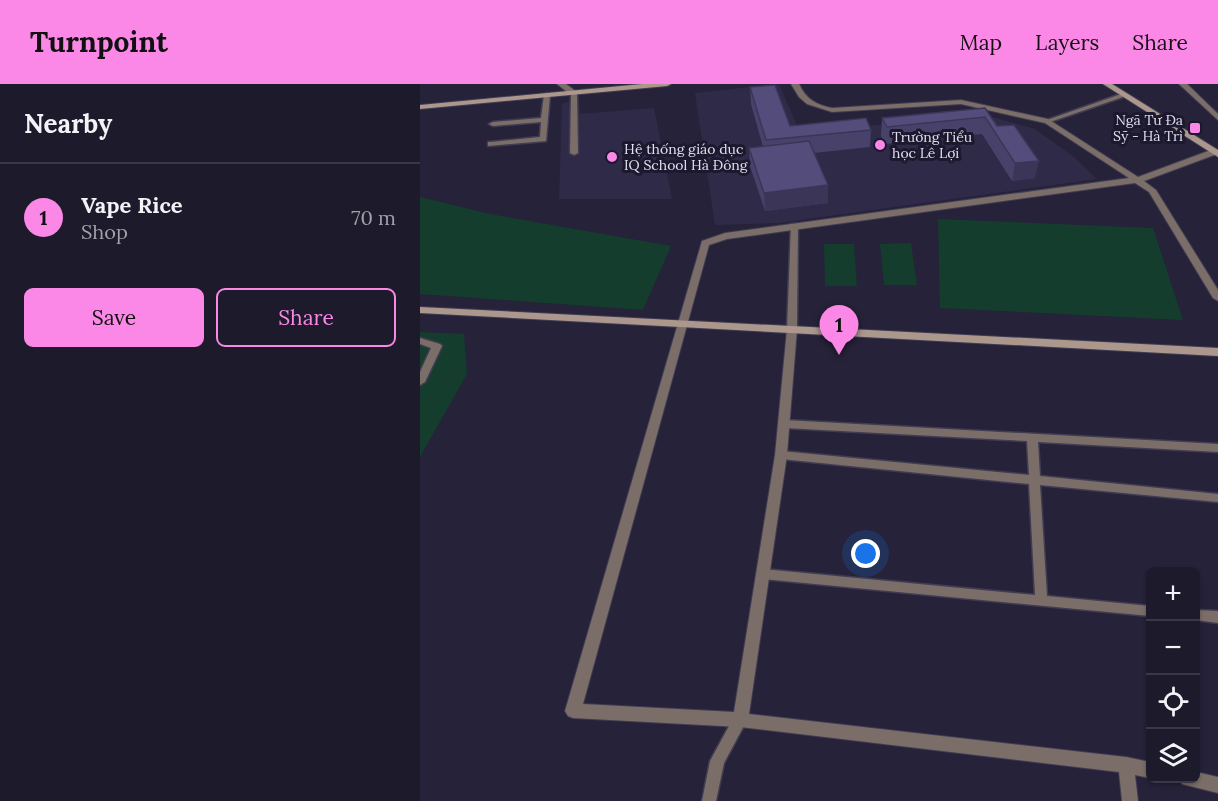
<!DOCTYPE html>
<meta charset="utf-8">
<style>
body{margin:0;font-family:Lora,serif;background:#292737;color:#f1f3f6}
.controls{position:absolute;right:18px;bottom:18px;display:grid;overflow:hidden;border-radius:9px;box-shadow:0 2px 4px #0004}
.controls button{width:54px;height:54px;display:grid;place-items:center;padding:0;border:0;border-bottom:2px solid #3a3847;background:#1c1a2b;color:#f1f3f6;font:30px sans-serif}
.you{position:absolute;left:446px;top:470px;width:21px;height:21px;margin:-15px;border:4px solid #fff;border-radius:50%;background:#1a73e8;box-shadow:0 0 0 9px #1a73e833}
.badge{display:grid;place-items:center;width:39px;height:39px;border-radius:50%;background:#fb87e6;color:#111;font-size:20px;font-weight:700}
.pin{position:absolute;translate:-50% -50px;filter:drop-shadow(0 2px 3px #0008)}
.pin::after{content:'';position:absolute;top:32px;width:21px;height:18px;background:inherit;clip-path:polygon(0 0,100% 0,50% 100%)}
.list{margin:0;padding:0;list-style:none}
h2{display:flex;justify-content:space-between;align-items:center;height:78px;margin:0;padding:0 24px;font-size:26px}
h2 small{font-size:20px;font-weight:400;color:#a0a1a9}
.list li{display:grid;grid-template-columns:39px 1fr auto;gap:18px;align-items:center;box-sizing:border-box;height:108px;padding:0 24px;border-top:2px solid #3a3847}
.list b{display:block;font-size:22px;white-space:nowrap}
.list p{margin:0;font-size:20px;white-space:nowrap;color:#a0a1a9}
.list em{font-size:20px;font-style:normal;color:#a0a1a9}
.actions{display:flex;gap:12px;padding:18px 24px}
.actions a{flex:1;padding:14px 0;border:2px solid #fb87e6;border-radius:9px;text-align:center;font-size:21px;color:#fb87e6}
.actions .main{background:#fb87e6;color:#111}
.icon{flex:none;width:33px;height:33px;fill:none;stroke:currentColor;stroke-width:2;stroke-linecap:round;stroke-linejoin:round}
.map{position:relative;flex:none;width:798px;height:717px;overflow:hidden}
header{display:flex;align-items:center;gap:36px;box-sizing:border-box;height:84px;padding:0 30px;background:#fb87e6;color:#111}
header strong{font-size:28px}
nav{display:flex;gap:33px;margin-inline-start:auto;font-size:21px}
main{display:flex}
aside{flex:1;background:#1c1a2b}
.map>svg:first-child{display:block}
</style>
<header>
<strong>Turnpoint</strong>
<nav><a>Map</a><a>Layers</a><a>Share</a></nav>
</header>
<main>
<aside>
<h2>Nearby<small></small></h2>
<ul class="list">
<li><span class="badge">1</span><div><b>Vape Rice</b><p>Shop</p></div><em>70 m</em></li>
</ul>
<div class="actions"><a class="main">Save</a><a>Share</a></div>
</aside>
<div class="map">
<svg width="798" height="717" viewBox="0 0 798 717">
<rect width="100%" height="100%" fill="#262239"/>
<path fill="#2f2a48" d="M359 0 380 49 562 30 615 45 654 73 677 95 358 139 295 141 275 9Z
M159 18 160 30 234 24 252 115H139L142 19Z"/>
<path fill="#143d2d" d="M0 113 70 130 251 162 223 226 0 210Z
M518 135 733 144 763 236 520 224Z
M491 159 497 201H464L460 160Z
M404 160H434L437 202H405Z
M0 248 44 250 47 290 0 373Z"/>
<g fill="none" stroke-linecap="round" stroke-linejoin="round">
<g stroke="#403c52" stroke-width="3">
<path id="lane" d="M154 7 157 9 158 69 154 71 150 69 151 9Z
M127 9 130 11 126 57 68 62V58H71L120 53 121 38 73 42 69 40 73 38 121 34 124 11Z
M701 10 704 12 703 13 630 38 624 37Z
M371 140H377L378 142 377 245 372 248 367 245Z
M0 254 20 260 22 262 5 298 0 301V288L11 264 0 260Z
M365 336 798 360V368L618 358 620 392 798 410V418L620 401 627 512 730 522V532L343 495 339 494 337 490 339 486 343 485 615 511 609 400 361 375 357 374 356 371 357 368 361 367 609 391 607 357 365 344 360 340Z
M776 526 798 527V539L776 536Z
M320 629 325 631 327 636 304 679 296 717H282L290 677 315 631Z"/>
</g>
<g stroke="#403c52" stroke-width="2">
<path id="street" d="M137 0H146L158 9 151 11Z
M371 0H379C386 15 396 21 412 24L541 16 628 35 718 93 791 66H797V70L724 97 736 106 798 206V217L793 214 729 108 715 99 307 155 289 161 163 620 314 628 355 371 367 245 372 241 377 245 367 371 329 630 706 673 730 678V694L715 691 718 717H702L699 688 320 643 153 634 148 632 145 627 282 157 305 149 709 94 625 39 541 20 412 28 387 20 379 13Z
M759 0H767L798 30V36Z
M776 688 798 693V709L762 700 760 694H776Z"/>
</g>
<g stroke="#403c52" stroke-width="2">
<path id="secondary" d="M222 0H251L247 2 0 25V21Z
M683 0H692L798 66V73Z
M0 223 798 264V272L0 229Z"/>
</g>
<use href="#lane" fill="#7b6e68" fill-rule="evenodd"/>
<use href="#street" fill="#7b6e68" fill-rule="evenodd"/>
<use href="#secondary" fill="#ac978d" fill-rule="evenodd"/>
</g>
<path fill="#48426b" d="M330 3 370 42 451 46 450 63 394 69 408 119 345 127 330 82 329 64 343 63 331 20Z
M565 24 615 94 592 97 562 50 465 60 461 52 462 34Z"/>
<path fill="#3b3657" d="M619 77 615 94 592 97 595 79Z
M408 101V119L345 127 344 109Z"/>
<path fill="#544d7c" stroke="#3b3657" stroke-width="1.5" d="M355 1 370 42 446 34 451 46 346 56 330 3Z
M565 24 577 42 594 41 619 77 595 79 565 33 467 43 462 34Z
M389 57 408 101 344 109 329 64Z"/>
<g fill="#fb87e6" stroke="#1c192f" stroke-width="2">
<rect x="769" y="38" width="12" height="12" rx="3"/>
<circle cx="460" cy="61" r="6"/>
<circle cx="192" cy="73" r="6"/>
</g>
<g text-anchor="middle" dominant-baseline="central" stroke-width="6" stroke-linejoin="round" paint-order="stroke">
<g font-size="14" fill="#e0dfee" stroke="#1c192f" text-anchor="start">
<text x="763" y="36" text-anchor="end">Ngã Tư Đa<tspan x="763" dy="16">Sỹ - Hà Trì</tspan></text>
<text x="472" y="53">Trường Tiểu<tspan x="472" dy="16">học Lê Lợi</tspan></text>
<text x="204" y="65">Hệ thống giáo dục<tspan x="204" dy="16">IQ School Hà Đông</tspan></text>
</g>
</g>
</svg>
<div class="controls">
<button>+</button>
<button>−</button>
<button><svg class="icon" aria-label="locate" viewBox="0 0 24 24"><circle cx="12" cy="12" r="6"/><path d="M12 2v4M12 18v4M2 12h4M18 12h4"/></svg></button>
<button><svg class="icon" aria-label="layers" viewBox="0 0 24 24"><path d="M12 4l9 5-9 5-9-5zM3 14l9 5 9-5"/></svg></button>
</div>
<div class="you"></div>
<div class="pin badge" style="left:419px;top:271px">1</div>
</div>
</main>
